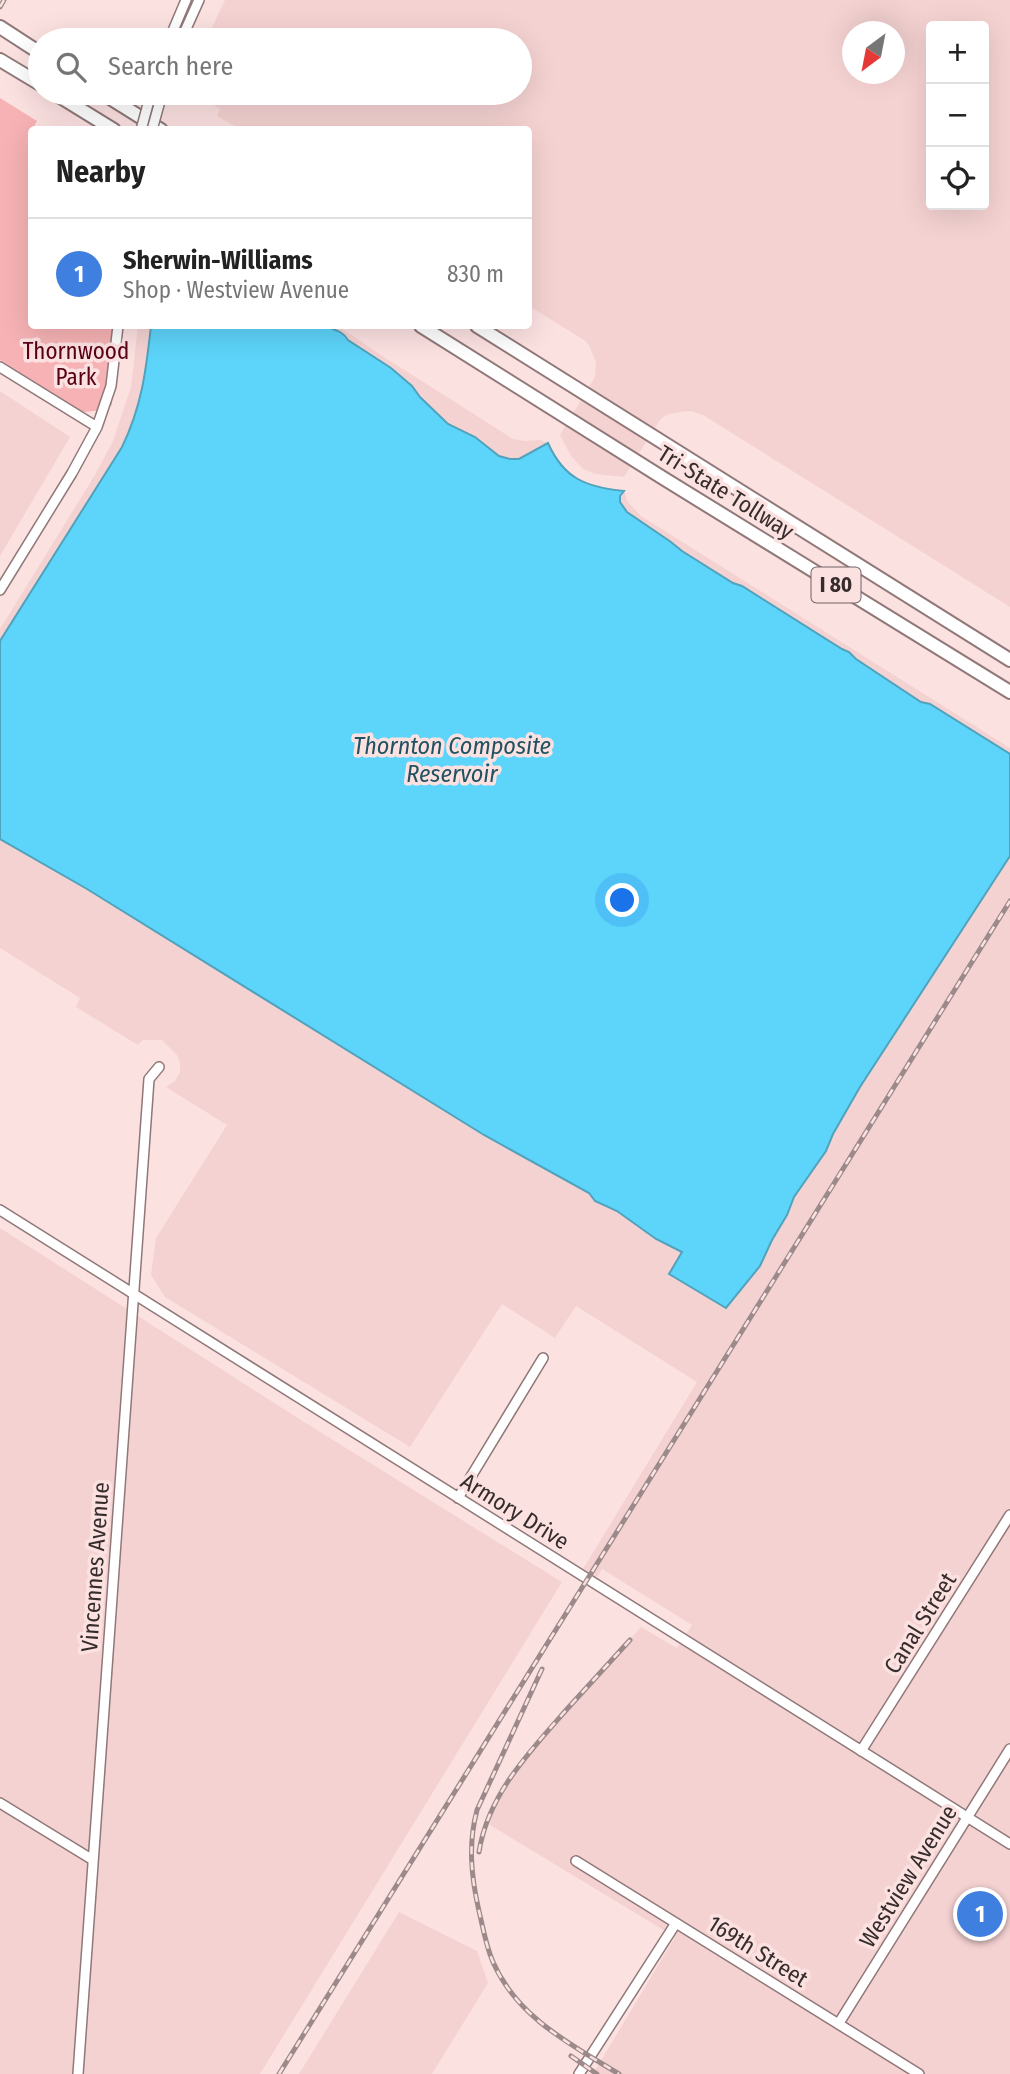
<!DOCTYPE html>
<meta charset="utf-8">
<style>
body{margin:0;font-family:"Fira Sans Condensed",sans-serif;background:#f2f2f2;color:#222}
.controls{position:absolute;right:21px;top:21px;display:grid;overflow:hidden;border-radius:7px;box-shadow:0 7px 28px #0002}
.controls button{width:63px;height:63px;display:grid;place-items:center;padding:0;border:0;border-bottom:2px solid #e0e0e0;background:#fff;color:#222;font:35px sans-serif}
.compass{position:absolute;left:842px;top:21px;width:63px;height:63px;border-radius:50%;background:#fff;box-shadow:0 7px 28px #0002;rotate:212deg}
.you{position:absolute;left:623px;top:901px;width:24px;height:24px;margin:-18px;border:5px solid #fff;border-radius:50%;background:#1a73e8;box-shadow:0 0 0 10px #1a73e833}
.badge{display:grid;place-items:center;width:46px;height:46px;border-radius:50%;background:#d93025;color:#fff;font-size:23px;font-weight:700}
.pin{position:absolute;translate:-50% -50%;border:4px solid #fff;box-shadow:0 2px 7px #0006}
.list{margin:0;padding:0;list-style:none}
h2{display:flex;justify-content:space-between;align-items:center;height:91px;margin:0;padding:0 28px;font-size:30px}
h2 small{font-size:23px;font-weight:400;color:#767676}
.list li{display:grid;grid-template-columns:46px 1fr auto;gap:21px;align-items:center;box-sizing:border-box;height:112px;padding:0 28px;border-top:2px solid #e0e0e0}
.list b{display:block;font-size:26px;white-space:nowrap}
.list p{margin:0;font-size:23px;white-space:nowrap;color:#767676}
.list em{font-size:23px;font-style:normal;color:#767676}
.icon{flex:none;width:38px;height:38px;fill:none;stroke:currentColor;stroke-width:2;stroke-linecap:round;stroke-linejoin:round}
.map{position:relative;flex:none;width:1010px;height:2074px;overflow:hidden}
.search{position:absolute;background:#fff;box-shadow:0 7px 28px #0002;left:28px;top:28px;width:504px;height:77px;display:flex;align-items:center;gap:18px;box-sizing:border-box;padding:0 24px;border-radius:38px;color:#767676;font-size:26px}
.panel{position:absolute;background:#fff;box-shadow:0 7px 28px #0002;left:28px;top:126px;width:504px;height:203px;border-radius:7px}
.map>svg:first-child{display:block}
</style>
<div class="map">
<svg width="1010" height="2074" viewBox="0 0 1010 2074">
<rect width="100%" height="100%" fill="#fce1e1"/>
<path fill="#f5d2d2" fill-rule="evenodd" d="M225 0H1010V607L703 415 691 411 679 412 666 415 660 420 624 477 596 474 583 469 571 456 560 435 595 377 596 362 589 345 584 340 529 306 528 130 240 129 217 116 220 109 195 93H520V40H206ZM931 26H984V205H931ZM852 32H894V74H852Z
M138 326H338L384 357 513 439 525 441 540 440 548 443 554 457 563 469 577 479 599 488 624 491 628 502 641 516 1010 748V2074H593L675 1937 490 1825 491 1811 500 1793 521 1763 641 1627 677 1648 692 1625 602 1569 597 1577 583 1569 697 1382 576 1306 555 1338 502 1304 410 1447 165 1297 151 1275 156 1238 227 1125 166 1087 175 1081 180 1072V1063L177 1055 162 1040H143L138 1045 76 1007 80 998 0 948V629L95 475 113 441 131 387Z
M0 391 70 437 0 556Z
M0 1228 304 1422 562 1582 260 2074H0Z
M399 1912 477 1951 488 1983 432 2074H299Z"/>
<path fill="#f6b2b4" d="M0 98 37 121 30 134 32 135V326H114L112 405 105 410 83 412 0 360Z"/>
<path fill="#5dd4fa" stroke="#51a2bc" stroke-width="2" d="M151 326H326C334 330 343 331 348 340L391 368 412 386 420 397 448 424 475 437 499 456 510 459H519L548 443C564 479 586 487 624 491L620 496V502L627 512 671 542 682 551 733 583 742 586 842 649 849 652 856 659 921 702 930 704 1010 754V856L860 1087 833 1134 826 1151 794 1197 787 1215 772 1240 760 1266 726 1308 669 1274 682 1252 656 1239 617 1211 595 1201 589 1193 484 1135 87 889 0 839V641L122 447C142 406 146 370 151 326Z"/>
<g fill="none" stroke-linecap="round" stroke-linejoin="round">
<g stroke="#907879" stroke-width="12">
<path id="minor" d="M169 40 186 0
M181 40 199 0
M0 367 97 427
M0 590 72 473 97 427 111 386 118 326
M0 1210 1010 1844
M458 1498 543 1358
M861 1751 1010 1515
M0 1803 93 1860
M576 1861 919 2074
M839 2023 1010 1749
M78 2074 149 1079 159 1067
M579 2074 676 1923"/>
</g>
<g stroke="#907879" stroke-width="16">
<path id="highway" d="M0 27 40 53
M0 60 40 84
M54 93 114 130
M102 93 161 130
M421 326 663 478 1010 692
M477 326 1010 660"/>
</g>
<use href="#minor" stroke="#fff" stroke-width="9"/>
<use href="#highway" stroke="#fff" stroke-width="12"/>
<g stroke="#9c8a8a" stroke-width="5">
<path id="rail" d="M0 7 4 0
M542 1669 477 1810C468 1844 471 1876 479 1911 483 1928 486 1946 493 1962 517 2017 570 2044 619 2074
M479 1852C488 1794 531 1750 568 1708 589 1685 609 1663 630 1640
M571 2056 597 2074
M279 2074 1010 901"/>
</g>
<use href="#rail" stroke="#fce1e1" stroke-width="2.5" stroke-dasharray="8" stroke-linecap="butt"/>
<g stroke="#907879" stroke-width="12" stroke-linecap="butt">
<path id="minor-bridge" d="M141 130 151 93
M152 130 160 101"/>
</g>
<use href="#minor-bridge" stroke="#fff" stroke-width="9"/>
</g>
<g text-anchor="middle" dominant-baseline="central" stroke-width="7" stroke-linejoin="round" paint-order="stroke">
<rect fill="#fce1e1" stroke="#716262" stroke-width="2" x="811.5" y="567.5" width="49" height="35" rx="5"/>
<g font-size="21" font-weight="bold" fill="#362c2c">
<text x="836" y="585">I 80</text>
</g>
<g font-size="23" fill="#5a0016" stroke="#fce1e1">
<text x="76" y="351">Thornwood<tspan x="76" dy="26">Park</tspan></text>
</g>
<g font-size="23" fill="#362c2c" stroke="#fce1e1">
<text transform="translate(726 492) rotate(32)">Tri-State Tollway</text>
<text transform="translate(515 1511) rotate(32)">Armory Drive</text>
<text transform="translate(95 1567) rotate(-86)">Vincennes Avenue</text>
<text transform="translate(920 1623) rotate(-58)">Canal Street</text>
<text transform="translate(908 1876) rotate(-58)">Westview Avenue</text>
<text transform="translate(758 1951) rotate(32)">169th Street</text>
</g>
<g font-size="24" font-style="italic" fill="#205262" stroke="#fce1e1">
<text x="452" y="746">Thornton Composite<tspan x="452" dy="28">Reservoir</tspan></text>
</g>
</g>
</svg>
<div class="controls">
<button>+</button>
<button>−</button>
<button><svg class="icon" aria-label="locate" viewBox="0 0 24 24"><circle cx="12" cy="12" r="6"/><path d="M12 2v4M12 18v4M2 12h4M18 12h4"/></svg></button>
</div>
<svg class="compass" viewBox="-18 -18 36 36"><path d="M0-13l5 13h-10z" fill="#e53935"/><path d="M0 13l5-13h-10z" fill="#767676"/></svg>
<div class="you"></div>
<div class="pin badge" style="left:980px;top:1914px;background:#3f7fe0">1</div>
<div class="search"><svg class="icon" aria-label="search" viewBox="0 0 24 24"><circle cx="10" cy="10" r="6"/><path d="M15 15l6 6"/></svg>Search here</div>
<section class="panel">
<h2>Nearby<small></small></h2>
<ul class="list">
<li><span class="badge" style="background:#3f7fe0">1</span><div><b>Sherwin-Williams</b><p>Shop · Westview Avenue</p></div><em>830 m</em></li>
</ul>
</section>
</div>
